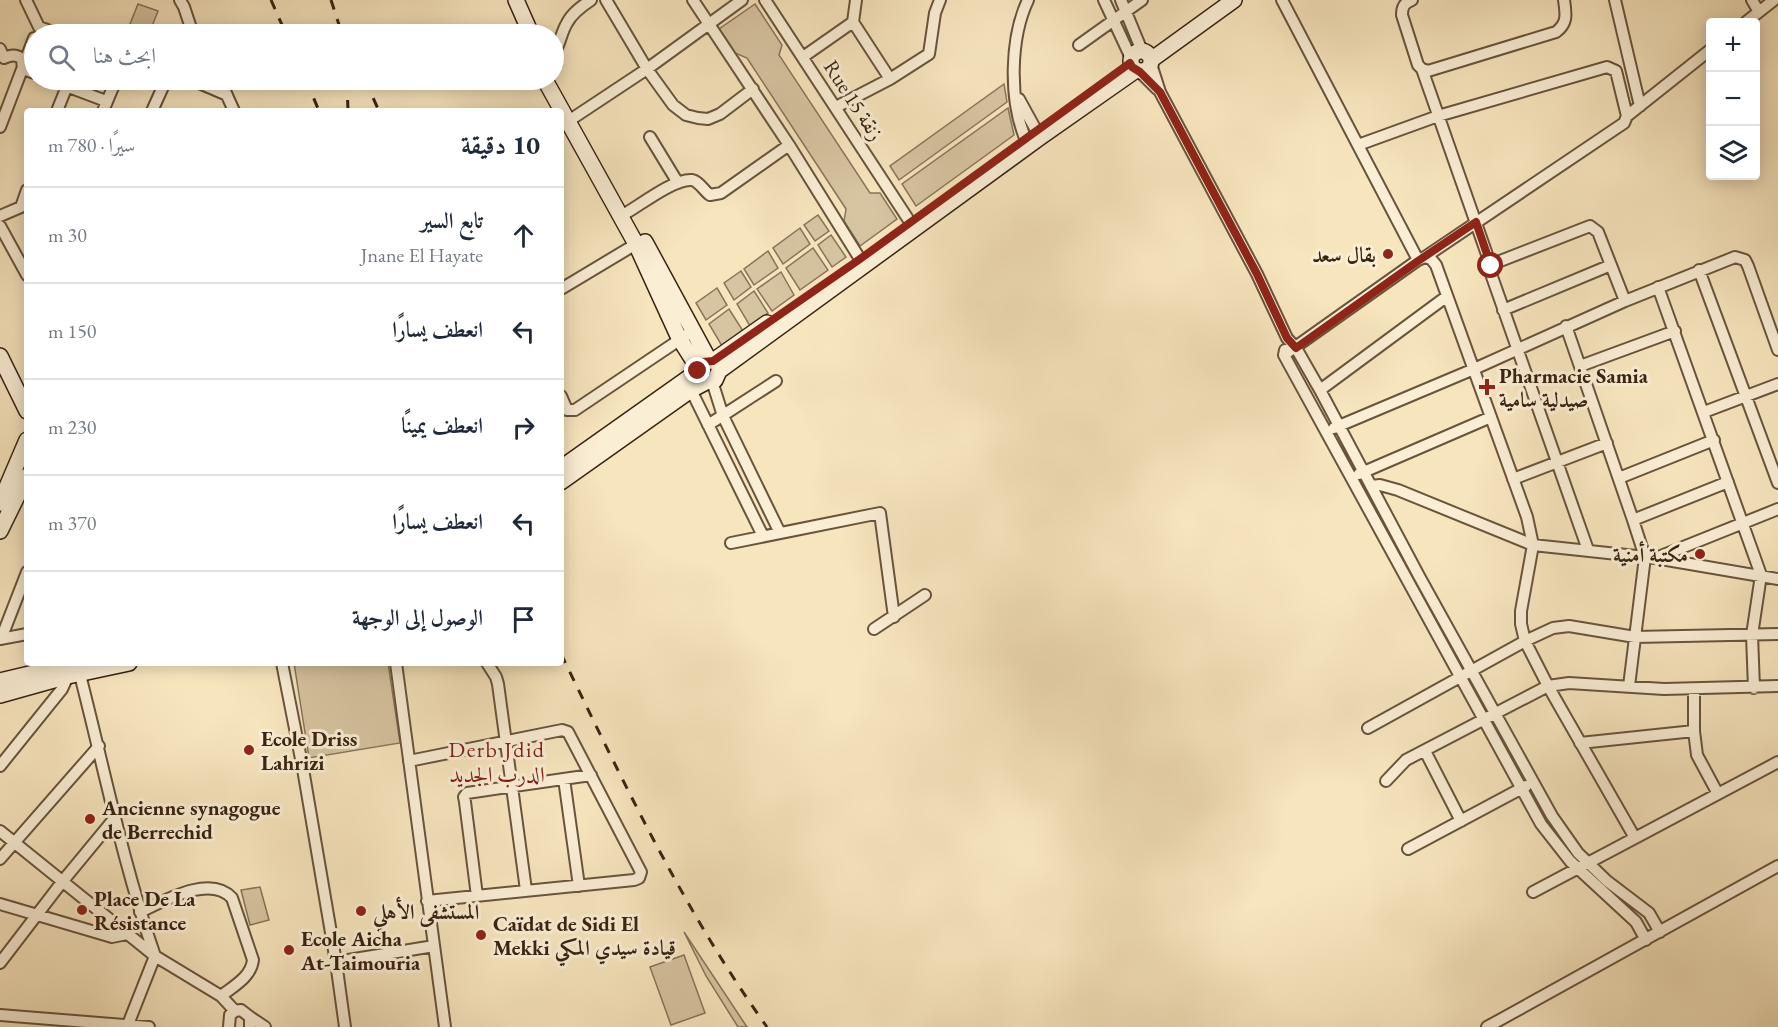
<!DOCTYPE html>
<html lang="ar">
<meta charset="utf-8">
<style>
body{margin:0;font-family:"EB Garamond",Amiri,serif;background:#f2f2f3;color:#1f2937;direction:rtl}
.controls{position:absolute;right:18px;top:18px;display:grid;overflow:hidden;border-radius:6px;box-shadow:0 3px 15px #0003}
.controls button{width:54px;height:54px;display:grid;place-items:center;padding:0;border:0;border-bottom:2px solid #e0e1e3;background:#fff;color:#1f2937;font:30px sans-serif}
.stop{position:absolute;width:18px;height:18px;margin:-14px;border:4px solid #8f2418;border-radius:50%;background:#fff}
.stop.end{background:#8f2418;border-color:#fff;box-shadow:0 2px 6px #0008}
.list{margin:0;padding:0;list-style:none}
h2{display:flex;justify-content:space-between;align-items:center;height:78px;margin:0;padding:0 24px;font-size:26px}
h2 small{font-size:20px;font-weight:400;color:#747a83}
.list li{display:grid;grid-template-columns:39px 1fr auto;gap:18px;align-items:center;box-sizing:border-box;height:96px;padding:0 24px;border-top:2px solid #e0e1e3}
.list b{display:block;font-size:22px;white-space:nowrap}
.list p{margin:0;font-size:20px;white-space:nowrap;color:#747a83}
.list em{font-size:20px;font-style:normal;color:#747a83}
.icon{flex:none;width:33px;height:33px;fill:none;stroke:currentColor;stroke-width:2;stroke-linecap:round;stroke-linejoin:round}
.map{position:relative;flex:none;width:1778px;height:1027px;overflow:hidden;direction:ltr}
.search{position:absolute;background:#fff;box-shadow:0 3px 15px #0003;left:24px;top:24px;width:540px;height:66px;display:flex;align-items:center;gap:15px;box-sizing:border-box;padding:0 21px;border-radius:33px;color:#747a83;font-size:22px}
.panel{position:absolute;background:#fff;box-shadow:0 3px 15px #0003;left:24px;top:108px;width:540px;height:558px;border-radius:6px;direction:rtl}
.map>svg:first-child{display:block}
</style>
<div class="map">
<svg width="1778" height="1027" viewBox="0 0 1778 1027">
<rect width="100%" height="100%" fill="#f7e5be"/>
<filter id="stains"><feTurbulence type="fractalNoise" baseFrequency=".00333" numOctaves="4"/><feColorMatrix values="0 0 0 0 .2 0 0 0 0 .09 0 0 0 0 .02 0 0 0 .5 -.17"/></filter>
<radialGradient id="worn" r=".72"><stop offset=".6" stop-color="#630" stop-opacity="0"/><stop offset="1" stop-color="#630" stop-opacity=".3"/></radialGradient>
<path fill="#d7c4a1" stroke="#887459" stroke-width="1.5" d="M138 4 158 11 149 34H126Z
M755 4 782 45 779 55 870 193H880L897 219 860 246 844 221 846 209 747 58 735 53 719 29Z
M1004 84 1007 102 899 180 890 166Z
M1008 108 1014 135 916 206 902 184Z
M818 215 829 231 815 241 804 225Z
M800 228 810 244 783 264 773 248Z
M831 235 846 257 832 267 818 245Z
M813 248 828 270 800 290 786 268Z
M768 251 778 268 754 285 744 269Z
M741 271 751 287 734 300 724 283Z
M781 272 794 295 772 311 757 289Z
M717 288 727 305 706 320 696 303Z
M754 291 768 313 750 326 737 304Z
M729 309 743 331 722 346 709 324Z
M294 663H388L400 743 309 758Z
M260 887 269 920 250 925 241 890Z
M684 932 747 1027H738L706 976Z
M684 955 705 1013 671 1025 650 967Z"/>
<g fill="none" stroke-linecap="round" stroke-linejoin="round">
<g stroke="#68543c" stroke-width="14">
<path id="street" d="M26 0 39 27 59 34
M180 0 184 7 193 34
M606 0 647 69 673 105 686 115 698 118 708 119 720 114 753 89
M693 0 789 145 860 259
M765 0 910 222
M856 0 853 22 890 79
M1104 0 1131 58
M1121 0 1142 51
M1282 0 1418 260
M1412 0C1404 3 1402 7 1402 15L1418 65 1422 69 1428 71 1556 32C1568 23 1566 14 1564 0
M1615 0 1640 106
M1752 0 1759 12
M1746 22 1774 0
M1079 45 1142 0
M0 49 4 58C11 55 16 54 22 59L23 69 34 73
M554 54C560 44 561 33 567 23 572 13 582 6 591 0
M803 57 853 22
M1151 64 1160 92 1257 274 1287 338 1296 348 1320 390 1419 576 1552 816 1578 853 1607 881 1649 913 1660 932
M1422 69 1491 266
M1140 72 1157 89
M50 80 106 101
M192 80 227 95
M220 80 234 111
M1019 99 1036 130
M836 107 890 79 929 54 935 13 940 0
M57 111 67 86
M103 111 116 80
M152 111 166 80
M1627 116 1710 50
M567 122 647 69 742 0
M0 127 34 38
M650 137 678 183
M1025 138C1009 99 1010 38 1028 0
M1358 145 1438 116 1607 67 1616 71 1627 116 1624 123 1425 257
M0 216 21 207 27 190
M621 216C638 207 674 178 692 180 699 181 704 191 710 195L721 193 789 145
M0 226 27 275
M1699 270 1778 483
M1658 287 1761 575 1752 635 1754 688
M561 289 636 244
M1503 310 1611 265
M1566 326 1633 520 1728 482
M1285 350 1284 355 1541 824 1570 861 1636 922 1646 940
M1284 355 1418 260 1425 257 1431 259 1436 265 1527 517 1533 545 1521 611V624L1525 641 1548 686 1635 838 1778 762
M1580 366 1675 331
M712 381 723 416 780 533
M691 390 763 536
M1320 390 1446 297
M561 396 567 410H575L694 330
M1704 412 1778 384
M708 425 776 381
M1334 428 1474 369 1625 301 1735 257 1745 260 1748 266 1778 350
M1359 474 1491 417
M1619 478 1714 440
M1513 479 1607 443
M1371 486 1380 485 1398 490 1533 545 1655 558 1778 579
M731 543 880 513 894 617
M1588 550 1490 271 1495 263 1590 226 1598 232 1625 301
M1656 558 1778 509
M874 629 925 595
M0 639 27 634
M1 639 27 572
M282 663 303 769 336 962 345 1027
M396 663 445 1027
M487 663 496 677 498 684 526 890
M78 667C103 763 122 861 155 956
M1629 686 1645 557 1633 520
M1694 689V731L1697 755 1718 794
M1368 728 1525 641 1553 628 1569 626 1635 637 1778 634
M1580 743 1694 731
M1425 751 1461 821
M409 761 562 730 568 732 641 872 639 878 634 880 427 901
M0 766 62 689 68 676 67 672
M564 779 579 886
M1386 781 1406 760 1548 686 1569 683 1664 689 1778 686
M0 831 155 956 221 996 235 1011
M1408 849 1526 786
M0 859 99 746
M1533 892 1635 838
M477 896 465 802 464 797 467 793 591 775
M0 904 112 937 127 934
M140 912C164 901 210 874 232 898L253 960C251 977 234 986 221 996
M336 962 434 946
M0 963 62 882 114 819
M0 1015 149 1027
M250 1017 265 1027
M127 1027 155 956
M229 1027 230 1015 235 1011 241 1010 250 1017V1027
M1487 1027 1778 866"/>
</g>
<g stroke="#392311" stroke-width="18">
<path id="secondary" d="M516 0 531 34
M1131 61a10 10 0 1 1 20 0a10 10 0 1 1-20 0Z
M1151 60 1234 0
M545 80 636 244 679 338 698 368
M645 242 709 360
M0 356 27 411
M561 468 698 371 703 362 713 361 767 323
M561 482 691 390 706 382 715 380 719 371 1039 138 1136 70
M0 503 27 440
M0 531 27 476
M0 681 76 663
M0 695 68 676 129 663"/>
</g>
<use href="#street" stroke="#faeed5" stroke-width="10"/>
<use href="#secondary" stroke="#faeed5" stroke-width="15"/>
<path stroke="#392311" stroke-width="3" stroke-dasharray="10 10" stroke-linecap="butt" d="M271 0 286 34
M331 0 342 34
M306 80 319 111
M347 80 348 111
M365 80 379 111
M561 654C623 781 684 911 767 1027"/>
</g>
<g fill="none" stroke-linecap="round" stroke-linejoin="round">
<path stroke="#8f2418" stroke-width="8" d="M698 371 703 362 713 361 860 259 1130 63 1132 67 1140 72 1160 92 1257 274 1287 338 1296 348 1418 261 1476 222 1491 266"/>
</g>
<g fill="#8f2418" stroke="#faeed5" stroke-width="2">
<circle cx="1388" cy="254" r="6"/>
<path d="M1484 378h6v6h6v6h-6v6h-6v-6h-6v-6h6z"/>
<circle cx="1700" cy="554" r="6"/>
<circle cx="249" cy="750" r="6"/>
<circle cx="90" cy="819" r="6"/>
<circle cx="82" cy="910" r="6"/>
<circle cx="361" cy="911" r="6"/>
<circle cx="481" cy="935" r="6"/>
<circle cx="289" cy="950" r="6"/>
</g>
<g text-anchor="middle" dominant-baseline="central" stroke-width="6" stroke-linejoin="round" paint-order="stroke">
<g font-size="21" fill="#392311" stroke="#faeed5">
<text transform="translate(854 100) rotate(57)">Rue 15 زنقة</text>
</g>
<g font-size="21" font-weight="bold" fill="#392311" stroke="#faeed5" text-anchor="start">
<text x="1376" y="254" text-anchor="end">بقال سعد</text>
<text x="1499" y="375">Pharmacie Samia<tspan x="1499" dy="24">صيدلية سامية</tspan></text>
<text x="1688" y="554" text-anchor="end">مكتبة أمنية</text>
<text x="261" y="738">Ecole Driss<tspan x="261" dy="24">Lahrizi</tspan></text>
<text x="102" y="807">Ancienne synagogue<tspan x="102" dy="24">de Berrechid</tspan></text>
<text x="94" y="898">Place De La<tspan x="94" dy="24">Résistance</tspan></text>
<text x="373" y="911">المستشفى الأهلي</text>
<text x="493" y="923">Caïdat de Sidi El<tspan x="493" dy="24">Mekki قيادة سيدي المكي</tspan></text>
<text x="301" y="938">Ecole Aicha<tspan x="301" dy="24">At-Taimouria</tspan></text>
</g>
<g font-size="22" letter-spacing="1.5" fill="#7a1f14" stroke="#faeed5">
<text x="497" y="749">Derb Jdid<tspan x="497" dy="25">الدرب الجديد</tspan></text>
</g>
</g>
<rect width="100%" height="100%" filter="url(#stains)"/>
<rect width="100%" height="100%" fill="url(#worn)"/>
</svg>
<div class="controls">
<button>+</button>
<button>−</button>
<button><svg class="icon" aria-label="layers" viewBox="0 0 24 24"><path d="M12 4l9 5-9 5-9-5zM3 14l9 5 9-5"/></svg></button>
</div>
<div class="stop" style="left:1491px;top:266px"></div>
<div class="stop end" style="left:698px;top:371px"></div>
<div class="search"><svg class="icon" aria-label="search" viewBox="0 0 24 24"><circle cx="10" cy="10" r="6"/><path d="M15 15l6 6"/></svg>ابحث هنا</div>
<section class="panel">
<h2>10 دقيقة<small>سيرًا · 780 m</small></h2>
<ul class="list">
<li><svg class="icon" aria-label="ahead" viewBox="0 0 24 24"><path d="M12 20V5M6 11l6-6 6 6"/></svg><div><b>تابع السير</b><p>Jnane El Hayate</p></div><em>30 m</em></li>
<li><svg class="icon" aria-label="left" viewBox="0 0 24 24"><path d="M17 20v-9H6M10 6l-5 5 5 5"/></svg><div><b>انعطف يسارًا</b></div><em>150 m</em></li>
<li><svg class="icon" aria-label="right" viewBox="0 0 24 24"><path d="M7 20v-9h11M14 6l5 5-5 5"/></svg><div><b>انعطف يمينًا</b></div><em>230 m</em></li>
<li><svg class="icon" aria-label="left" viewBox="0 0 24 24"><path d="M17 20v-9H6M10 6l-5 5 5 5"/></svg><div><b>انعطف يسارًا</b></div><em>370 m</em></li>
<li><svg class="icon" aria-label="arrive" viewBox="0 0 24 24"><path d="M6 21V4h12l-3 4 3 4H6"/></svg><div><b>الوصول إلى الوجهة</b></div></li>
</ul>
</section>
</div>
